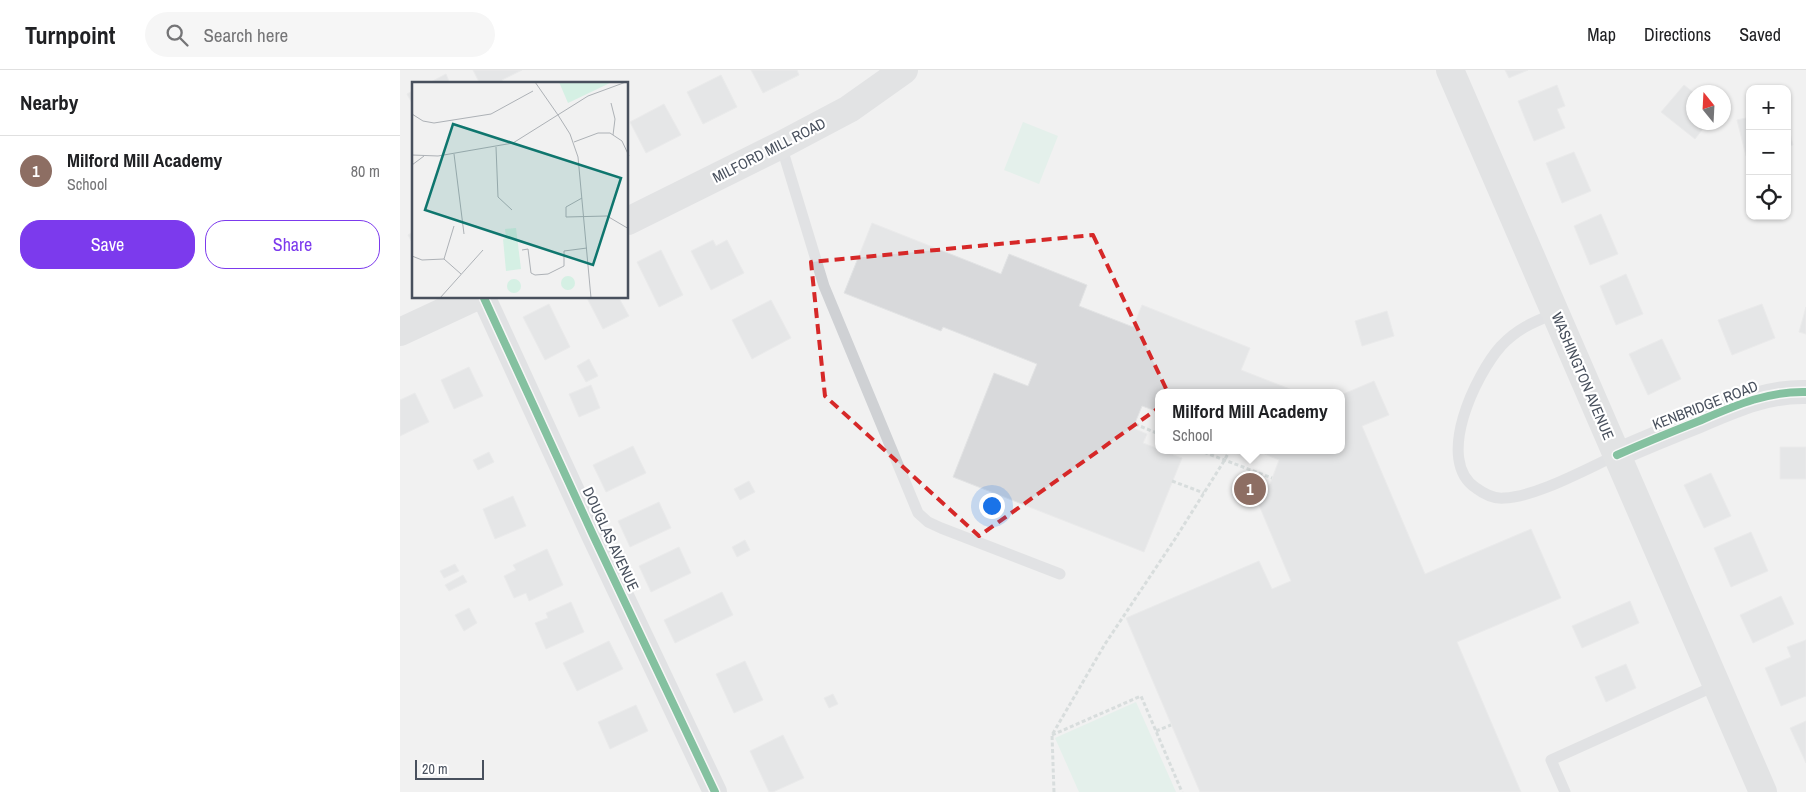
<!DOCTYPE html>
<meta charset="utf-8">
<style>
body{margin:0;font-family:"Archivo Narrow",sans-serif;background:#f6f6f6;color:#202124}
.controls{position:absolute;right:15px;top:15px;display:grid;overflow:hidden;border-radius:10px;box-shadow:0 1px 4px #0004}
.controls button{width:45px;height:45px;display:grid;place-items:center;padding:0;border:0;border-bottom:1px solid #e0e0e0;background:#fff;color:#202124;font:25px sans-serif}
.compass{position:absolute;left:1286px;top:15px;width:45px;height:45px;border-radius:50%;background:#fff;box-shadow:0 1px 4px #0004;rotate:342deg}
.scale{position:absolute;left:15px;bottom:12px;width:69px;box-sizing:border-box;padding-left:5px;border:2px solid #48505d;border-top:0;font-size:14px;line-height:18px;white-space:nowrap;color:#48505d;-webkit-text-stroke:4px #fff;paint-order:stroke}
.you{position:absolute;left:591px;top:435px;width:18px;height:18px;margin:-12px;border:4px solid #fff;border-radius:50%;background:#1a73e8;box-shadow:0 0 0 8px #1a73e833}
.badge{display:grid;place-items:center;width:32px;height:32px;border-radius:50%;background:#7c3aed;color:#fff;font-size:16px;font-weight:700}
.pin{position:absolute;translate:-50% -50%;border:2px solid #fff;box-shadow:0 1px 5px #0006}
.popup{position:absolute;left:755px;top:319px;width:190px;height:65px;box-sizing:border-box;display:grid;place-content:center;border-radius:10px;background:#fff;filter:drop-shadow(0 1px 4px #0005);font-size:16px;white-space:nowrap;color:#757577}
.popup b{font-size:19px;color:#202124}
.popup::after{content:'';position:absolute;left:50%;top:100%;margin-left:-10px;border:10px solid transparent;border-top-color:#fff}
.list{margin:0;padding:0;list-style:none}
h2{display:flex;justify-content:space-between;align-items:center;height:65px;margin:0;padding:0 20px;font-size:21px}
h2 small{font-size:16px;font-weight:400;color:#757577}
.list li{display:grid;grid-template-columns:32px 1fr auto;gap:15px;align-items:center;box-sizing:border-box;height:70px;padding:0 20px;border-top:1px solid #e0e0e0}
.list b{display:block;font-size:19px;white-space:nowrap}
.list p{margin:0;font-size:16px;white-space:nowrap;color:#757577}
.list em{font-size:16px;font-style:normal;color:#757577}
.actions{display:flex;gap:10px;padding:15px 20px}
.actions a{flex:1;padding:11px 0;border:1px solid #7c3aed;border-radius:20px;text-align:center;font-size:18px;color:#7c3aed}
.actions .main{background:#7c3aed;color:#fff}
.icon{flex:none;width:28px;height:28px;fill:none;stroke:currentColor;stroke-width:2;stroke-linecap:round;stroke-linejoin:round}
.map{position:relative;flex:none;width:1406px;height:722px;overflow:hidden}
header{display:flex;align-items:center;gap:30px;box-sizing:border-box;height:70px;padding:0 25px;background:#fff;border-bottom:1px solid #e0e0e0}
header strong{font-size:24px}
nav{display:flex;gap:28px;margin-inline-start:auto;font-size:18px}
.search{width:350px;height:45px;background:#f6f6f6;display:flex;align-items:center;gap:12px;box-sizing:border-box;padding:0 18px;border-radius:28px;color:#757577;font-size:19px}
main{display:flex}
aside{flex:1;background:#fff}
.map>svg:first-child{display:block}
</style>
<header>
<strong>Turnpoint</strong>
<div class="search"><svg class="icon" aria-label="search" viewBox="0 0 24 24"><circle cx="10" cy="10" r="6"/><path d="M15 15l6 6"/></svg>Search here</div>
<nav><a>Map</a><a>Directions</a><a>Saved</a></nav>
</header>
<main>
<aside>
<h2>Nearby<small></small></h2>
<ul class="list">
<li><span class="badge" style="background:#8d6e63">1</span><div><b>Milford Mill Academy</b><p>School</p></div><em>80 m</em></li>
</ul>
<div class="actions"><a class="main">Save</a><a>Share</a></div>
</aside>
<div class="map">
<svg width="1406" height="722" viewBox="0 0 1406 722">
<rect width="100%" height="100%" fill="#f1f1f1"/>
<path fill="#d5f0e4" d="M623 52 658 66 639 114 604 100Z
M736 632 776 722H679L655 668Z"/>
<path fill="#d8d9db" stroke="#e2e3e4" d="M73 0H122L102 10 104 14H80Z
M351 0H397L399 5 363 23Z
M1105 0H1128L1109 8Z
M46 4 50 14H27Z
M321 5 337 37 303 54 287 22Z
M1157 15 1165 36 1157 39 1165 58 1134 71 1118 31Z
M1284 15 1294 23V52H1308L1295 69 1261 42Z
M14 20V37L7 24Z
M264 34 281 65 246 83 230 52Z
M1350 47V85L1346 86 1337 50Z
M1387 51 1393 75 1387 76Z
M1174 82 1191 121 1162 133 1146 93Z
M1201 144 1218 184 1190 195 1174 156Z
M472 153 601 204 609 184 687 215 679 236 733 257 742 235 850 278 841 300 900 323H759V342L742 336 733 358 747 364 743 373 759 379V380L782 388 744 482 553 407 594 303 628 316 637 294 543 257 541 261 444 223Z
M14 161V176L8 165Z
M313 170 316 176 327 170 344 203 311 220 291 181Z
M261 180 283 225 259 237 237 192Z
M1226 204 1243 244 1216 255 1200 216Z
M187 228H219L229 246 203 259Z
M371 230 391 268 352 289 332 250Z
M149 234 170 277 145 290 123 247Z
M1362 234 1375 268 1332 285 1318 250Z
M1406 237V264L1399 262Z
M987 241 994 266 962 276 955 251Z
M1262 269 1281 309 1248 325 1229 284Z
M189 289 198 306 186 312 177 296Z
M69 297 83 326 54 339 41 310Z
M974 311 989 345 962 356 1025 504 1131 459 1161 528 1057 572 1121 722H800L726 548 859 491 872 519 891 511 853 421 870 414 879 390 855 380H941V325Z
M191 315 200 338 179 347 169 324Z
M15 323 29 352 0 366V330Z
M233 376 246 403 206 422 193 395Z
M1380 377H1406V409H1380Z
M89 382 94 392 78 400 73 390Z
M1311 403 1331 446 1304 458 1284 415Z
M349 411 355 422 340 430 334 419Z
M113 426 126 456 95 469 83 439Z
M259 432 271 458 230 477 218 451Z
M1351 462 1368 501 1331 517 1314 478Z
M345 470 350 480 337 487 332 477Z
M279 477 291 503 251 522 239 496Z
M147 479 163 515 129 531 126 523 114 528 104 506 116 500 113 495Z
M55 494 59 501 44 508 40 501Z
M63 505 67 512 49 521 45 515Z
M322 522 333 545 275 573 264 550Z
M1381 526 1394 554 1353 573 1340 545Z
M1230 531 1239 553 1182 578 1172 556Z
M171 532 184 562 146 579 135 553 148 548 146 543Z
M69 538 77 553 64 561 55 545Z
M1406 570V626L1381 636 1365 598 1391 587 1387 577Z
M209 571 223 599 177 621 163 593Z
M345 591 363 630 334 643 316 604Z
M1226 594 1236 618 1206 632 1195 607Z
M433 624 438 634 429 638 424 628Z
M236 635 248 661 210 679 198 652Z
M1406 651V693L1390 658Z
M383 665 404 708 373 722H369L350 681Z"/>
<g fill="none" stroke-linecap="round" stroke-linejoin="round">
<path stroke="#bbc6c5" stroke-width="3" stroke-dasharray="4 2.5" stroke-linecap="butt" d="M735 354 759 364
M798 380 872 408
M772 411 804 423
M756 661 771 655
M652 665 741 626 782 722
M654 722 652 665 705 574 775 469 824 391 830 380"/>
<path stroke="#cfd1d4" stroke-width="11" d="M381 75 424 216 518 443 528 452 541 458 660 504
M1156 243C1134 252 1118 258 1101 276 1076 304 1034 390 1076 418 1084 424 1094 429 1104 428 1136 427 1186 399 1217 385
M1165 722 1151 690 1317 615"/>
<path stroke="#cfd1d4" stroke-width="24" d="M84 228 193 465 315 722
M1217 385C1244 373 1271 362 1299 351 1334 336 1367 321 1406 322"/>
<path stroke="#d0d2d5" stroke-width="28" d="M1050 0 1363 722
M228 151 381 75 449 39 504 0
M0 262 73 228"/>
<g stroke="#fff" stroke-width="11">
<path id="cycleway" d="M84 228 193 465 315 722
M1217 385C1244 373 1271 362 1299 351 1334 336 1367 321 1406 322"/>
</g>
<use href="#cycleway" stroke="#00873e" stroke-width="8"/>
</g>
<path d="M0 0H1406V722H0ZM693 165 771 329 579 466 425 326 411 192Z" fill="#f1f1f1" fill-opacity=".55" fill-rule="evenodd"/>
<path fill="none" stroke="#d62828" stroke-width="4" stroke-dasharray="10 6" stroke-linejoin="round" d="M693 165 771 329 579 466 425 326 411 192Z"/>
<g text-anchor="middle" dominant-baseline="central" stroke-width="4.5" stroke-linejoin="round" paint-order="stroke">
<g font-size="15" fill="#48505d" stroke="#fff">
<text transform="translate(369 80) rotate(-27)">MILFORD MILL ROAD</text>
<text transform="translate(1183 306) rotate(67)">WASHINGTON AVENUE</text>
<text transform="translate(1305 335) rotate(-21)">KENBRIDGE ROAD</text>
<text transform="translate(211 469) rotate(65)">DOUGLAS AVENUE</text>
</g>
</g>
<g transform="translate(12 12)">
<rect width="216" height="216" fill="#f1f1f1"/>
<path d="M147 0H200L156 21ZM104 146 109 187 94 189 91 157 94 156 93 147ZM149 201a7 7 0 1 1 14 0a7 7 0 1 1-14 0ZM95 204a7 7 0 1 1 14 0a7 7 0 1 1-14 0Z" fill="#d5f0e4"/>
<path fill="none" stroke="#adb1b6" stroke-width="1" d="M67 0H94M123 0 146 33M199 21 203 37 201 53M0 32 11 39 22 41 79 32 121 9M146 33 158 52 166 75 179 216M162 60 186 51H198L210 59 217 74M84 65 86 115 100 128M42 72 52 152M0 73 26 74 101 61 176 14 214 0M0 83 12 74M170 116 154 125V135L195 134 217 147M110 168 116 167 119 191 123 193 136 192 152 184V169L175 166M0 174 10 178 32 177 49 192M32 177 42 144M28 216 71 168"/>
<path fill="#0f766e" fill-opacity="0.15" stroke="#0f766e" stroke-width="2.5" d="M41 42 209 96 181 183 13 128Z"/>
<rect width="216" height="216" fill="none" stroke="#48505d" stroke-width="2.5"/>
</g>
</svg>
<div class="controls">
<button>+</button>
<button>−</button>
<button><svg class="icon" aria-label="locate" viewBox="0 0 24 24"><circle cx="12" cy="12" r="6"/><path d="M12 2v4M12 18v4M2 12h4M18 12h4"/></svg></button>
</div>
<svg class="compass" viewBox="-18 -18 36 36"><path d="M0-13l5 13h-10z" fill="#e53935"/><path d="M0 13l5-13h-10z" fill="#757577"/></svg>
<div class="scale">20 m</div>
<div class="you"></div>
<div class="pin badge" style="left:850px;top:419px;background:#8d6e63">1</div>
<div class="popup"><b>Milford Mill Academy</b>School</div>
</div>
</main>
